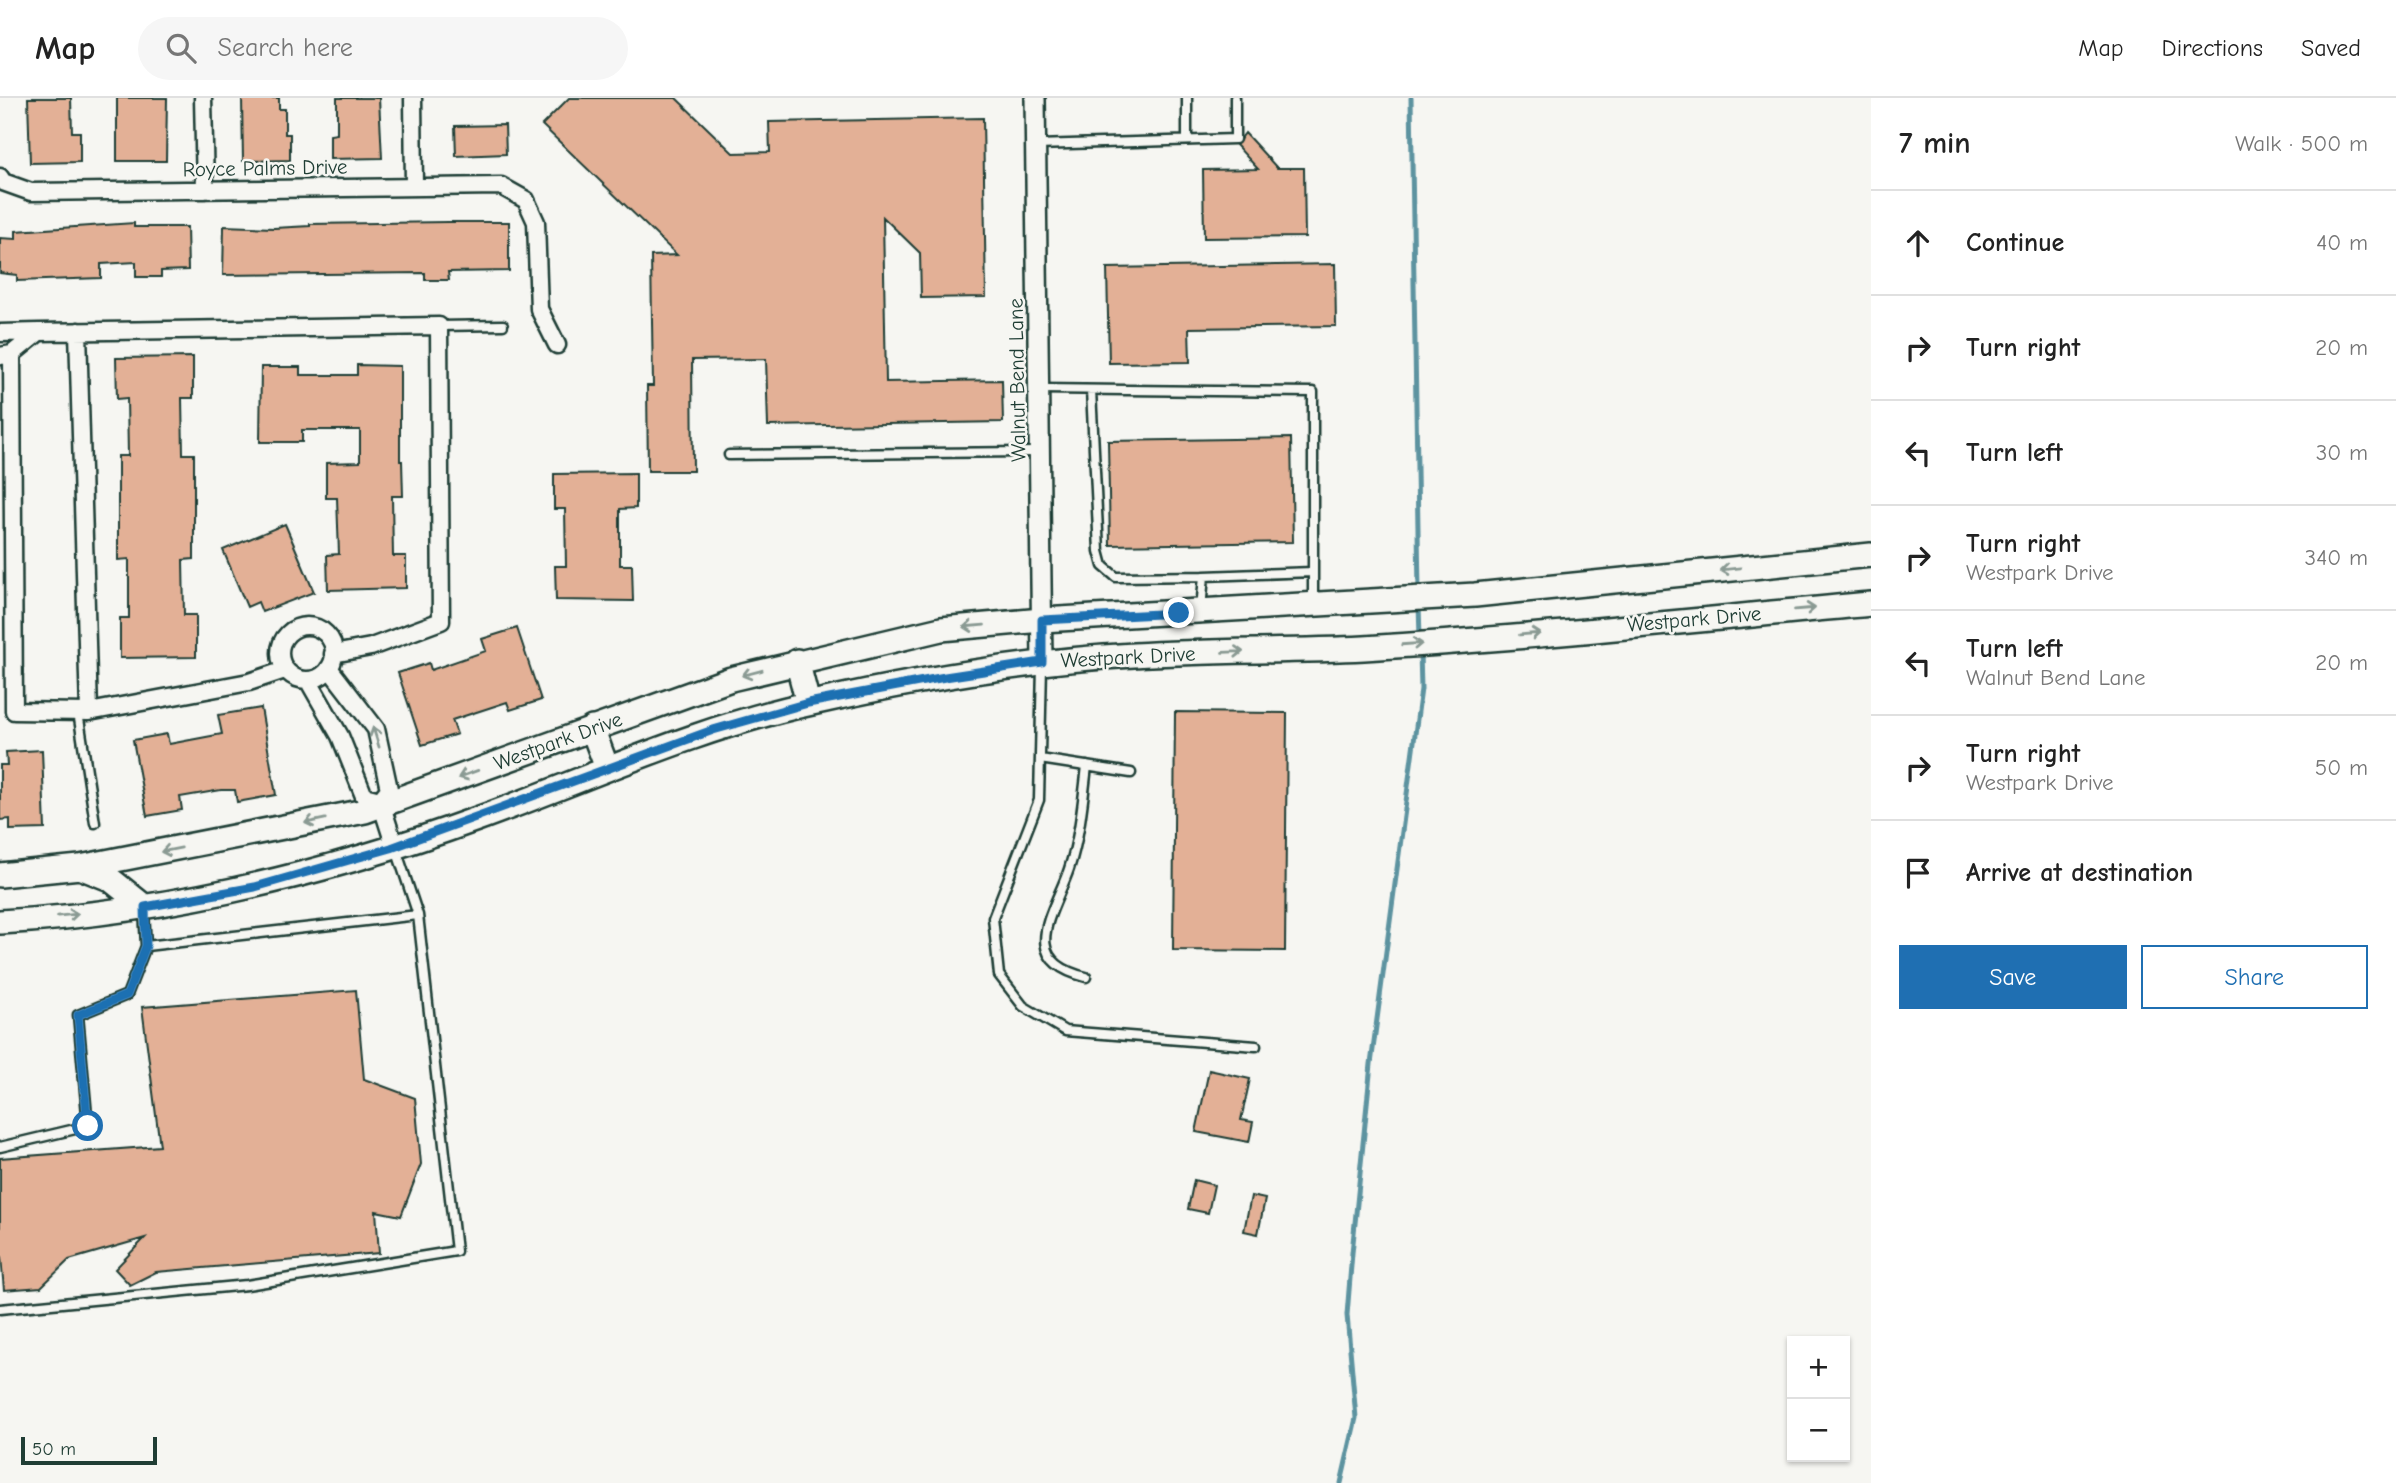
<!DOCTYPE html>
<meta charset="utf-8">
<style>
body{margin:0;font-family:"Comic Neue",sans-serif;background:#f6f6f6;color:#222}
.controls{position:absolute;right:21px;bottom:21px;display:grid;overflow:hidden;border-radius:0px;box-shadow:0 2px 5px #0004}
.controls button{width:63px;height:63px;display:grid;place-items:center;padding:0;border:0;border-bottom:2px solid #e0e0e0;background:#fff;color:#222;font:35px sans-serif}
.scale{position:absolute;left:21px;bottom:18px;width:136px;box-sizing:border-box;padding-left:7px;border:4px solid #1f3d34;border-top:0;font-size:19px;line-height:24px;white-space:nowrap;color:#1f3d34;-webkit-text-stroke:5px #f6f6f2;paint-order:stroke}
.stop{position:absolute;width:21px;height:21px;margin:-16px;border:5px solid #1f6fb2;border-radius:50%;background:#fff}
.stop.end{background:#1f6fb2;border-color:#fff;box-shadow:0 2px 7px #0008}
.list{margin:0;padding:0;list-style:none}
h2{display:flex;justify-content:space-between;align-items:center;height:91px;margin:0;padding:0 28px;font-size:30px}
h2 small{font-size:23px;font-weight:400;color:#767676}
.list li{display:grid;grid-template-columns:46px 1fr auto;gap:21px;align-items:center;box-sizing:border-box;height:105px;padding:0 28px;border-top:2px solid #e0e0e0}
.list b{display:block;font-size:26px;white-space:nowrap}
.list p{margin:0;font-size:23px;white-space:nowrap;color:#767676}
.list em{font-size:23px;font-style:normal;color:#767676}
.actions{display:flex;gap:14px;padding:21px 28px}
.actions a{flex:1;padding:16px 0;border:2px solid #1f6fb2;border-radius:0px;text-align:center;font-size:24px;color:#1f6fb2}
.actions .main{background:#1f6fb2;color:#fff}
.icon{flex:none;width:38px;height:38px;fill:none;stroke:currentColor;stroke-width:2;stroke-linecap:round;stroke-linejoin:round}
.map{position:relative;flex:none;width:1871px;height:1385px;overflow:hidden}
header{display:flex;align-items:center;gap:42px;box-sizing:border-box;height:98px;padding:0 35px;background:#fff;border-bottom:2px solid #e0e0e0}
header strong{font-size:33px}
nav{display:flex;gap:38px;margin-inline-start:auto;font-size:24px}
.search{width:490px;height:63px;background:#f6f6f6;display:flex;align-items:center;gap:18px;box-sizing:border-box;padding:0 24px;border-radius:38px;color:#767676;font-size:26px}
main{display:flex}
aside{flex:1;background:#fff}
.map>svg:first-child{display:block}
</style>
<header>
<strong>Map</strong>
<div class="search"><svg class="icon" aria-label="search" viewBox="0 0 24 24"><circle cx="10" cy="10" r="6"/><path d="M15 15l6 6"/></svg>Search here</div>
<nav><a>Map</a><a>Directions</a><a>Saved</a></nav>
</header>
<main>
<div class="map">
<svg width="1871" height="1385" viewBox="0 0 1871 1385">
<rect width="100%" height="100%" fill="#f6f6f2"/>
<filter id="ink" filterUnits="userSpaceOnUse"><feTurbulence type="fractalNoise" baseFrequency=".0143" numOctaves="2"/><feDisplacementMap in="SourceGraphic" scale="14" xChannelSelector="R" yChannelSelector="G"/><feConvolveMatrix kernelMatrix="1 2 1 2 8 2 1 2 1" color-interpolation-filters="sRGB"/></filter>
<g filter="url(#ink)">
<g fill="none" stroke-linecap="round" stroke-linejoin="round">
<path stroke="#5d93a0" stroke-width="5" d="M1411 0 1419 494
M1419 507 1420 539
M1341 1385 1356 1320 1347 1217 1352 1155 1371 966 1421 591 1420 553"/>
</g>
<path fill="#e3b096" stroke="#1f3d34" stroke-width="2" d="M28 0H71L72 34H80V64L30 65Z
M117 0H167L166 63H117Z
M242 0H279V11H285V36H290V62L243 63Z
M337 0H379L382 60 330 61V37L337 36Z
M569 0H676L733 55 770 54 769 24 983 20 986 199 921 200 920 155 883 119 886 284 1002 282 1003 324 768 328 766 261 692 262 693 373H648L647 288H653L651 158 677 157 542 27Z
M505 27 506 56 456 58 455 28Z
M1245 35 1277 70H1304L1305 139 1204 140 1203 72 1258 71 1236 47Z
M448 124H509V173L448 174 449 182H425V175L223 177 224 128 274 130 310 128V126Z
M134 125V129H187L188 172 161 173V179H136V164L101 166V180L17 183V177L0 175V140L16 141V133Z
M1335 166 1336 228 1189 230 1190 264 1109 265 1107 170Z
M193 259V300H182L183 356H194V461L183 462 184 517H196V559L120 560V520H129V461L118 462V358H128L127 300 117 301 116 260Z
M357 267 400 268V363H402L403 398H392L393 458H406V490L328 492 327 457 339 456 337 400H326V365L360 364V332H302V344H260L261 269H300V277H357Z
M1291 340 1293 444 1110 447 1108 343Z
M636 375V410L620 411V467H632L633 503 556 502 555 468H566L565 411H554V376Z
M285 426 314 494 262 514 258 504 247 509 223 452Z
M517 530 541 602 510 612 507 604 452 622 457 636 422 647 398 575 429 565 431 572 486 553 482 541Z
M261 610 276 697 237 704 235 692H221L180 699 182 712 147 718 133 642 167 636 169 646 222 636 218 617Z
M1175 614 1287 615 1285 853 1173 852Z
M42 652 45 731 10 732V721L0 722V667H7L6 654Z
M356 892 364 981 415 1000 421 1066 401 1118 376 1113 379 1155 156 1174 130 1187 115 1171 145 1140 69 1162 41 1189 4 1192 0 1147V1060L160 1048 142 909Z
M1209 972 1250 981 1241 1022 1253 1024 1249 1044 1196 1034Z
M1194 1082 1214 1087 1208 1115 1188 1111Z
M1251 1098 1265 1101 1258 1136 1244 1133Z"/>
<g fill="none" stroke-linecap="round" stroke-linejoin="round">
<g stroke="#1f3d34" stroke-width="13">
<path id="service" d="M1187 0V42
M1036 47 1235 41V0
M439 228 503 227
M1040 291 1313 294V504
M1091 292 1099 453 1103 468 1116 479 1204 478
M729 357 1038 354
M1201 511 1204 478 1313 474
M1042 567 1039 702 993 820 999 877 1023 908 1065 933 1256 948
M78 614 95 725
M1040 661 1131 675
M144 812 146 848 418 817 396 751
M1086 879C1016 862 1054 815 1069 771 1080 738 1083 702 1087 668
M0 1049 88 1028 78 917 127 897 146 848
M0 1211 247 1187 456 1153 418 817"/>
</g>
<g stroke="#1f3d34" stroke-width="21">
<path id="minor" d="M203 0 205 92
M413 0 414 89
M0 79 3 84 31 94 501 88 526 102 536 124 539 211 557 247
M78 233 89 614
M0 235 39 234
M12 256 14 613 89 614 249 584 285 572
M0 258 12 256 39 234 439 228 441 523 371 549 333 556
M280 555a27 27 0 1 1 54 0a27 27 0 1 1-54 0Z
M329 570 376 631 389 691 380 702
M308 582 340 638 364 698 380 702
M380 702 395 749"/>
</g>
<g stroke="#1f3d34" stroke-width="24">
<path id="tertiary" d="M1035 0 1042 564"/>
</g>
<g stroke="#1f3d34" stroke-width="28">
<path id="secondary" d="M797 563 808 605
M592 630 607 670
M80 769 110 781 145 809
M0 777 80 769 365 713 731 581 941 531 1042 522 1475 497 1871 457
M0 824C164 815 323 777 477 721 588 681 696 630 812 605 918 581 1026 563 1134 557 1211 552 1288 554 1364 550 1533 540 1702 521 1871 506"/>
</g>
<use href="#service" stroke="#f6f6f2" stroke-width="8"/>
<use href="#minor" stroke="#f6f6f2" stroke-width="16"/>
<use href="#tertiary" stroke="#f6f6f2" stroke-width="19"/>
<use href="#secondary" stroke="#f6f6f2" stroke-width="23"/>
</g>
<defs><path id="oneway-shaft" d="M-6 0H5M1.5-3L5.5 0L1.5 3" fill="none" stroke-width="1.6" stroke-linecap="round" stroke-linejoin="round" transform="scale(1.75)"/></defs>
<g stroke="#8a9a93">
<use href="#oneway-shaft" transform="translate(1730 471) rotate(174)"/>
<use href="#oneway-shaft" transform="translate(1805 511) rotate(-5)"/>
<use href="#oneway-shaft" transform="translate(974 528) rotate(175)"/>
<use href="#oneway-shaft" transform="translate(1530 536) rotate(-5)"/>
<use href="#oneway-shaft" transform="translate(1412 546) rotate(-4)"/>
<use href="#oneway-shaft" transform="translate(1233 554) rotate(-2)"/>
<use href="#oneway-shaft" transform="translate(752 575) rotate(165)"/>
<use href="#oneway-shaft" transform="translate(376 639) rotate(-107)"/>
<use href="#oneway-shaft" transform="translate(468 676) rotate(160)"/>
<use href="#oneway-shaft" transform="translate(315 723) rotate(168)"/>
<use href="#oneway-shaft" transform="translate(171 752) rotate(169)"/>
<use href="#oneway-shaft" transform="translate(68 817) rotate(-6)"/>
</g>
</g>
<g fill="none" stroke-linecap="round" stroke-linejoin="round" filter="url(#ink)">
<path stroke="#1f6fb2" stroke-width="9" d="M88 1028 78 917 127 897 146 848 145 809 255 789 391 750 713 632 808 605 945 579 1042 564V522L1179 515"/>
</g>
<g text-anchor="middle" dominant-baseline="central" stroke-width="5" stroke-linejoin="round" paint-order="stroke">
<g font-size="21" fill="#1f3d34" stroke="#f6f6f2">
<text transform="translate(265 70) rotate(-1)">Royce Palms Drive</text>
<text transform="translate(1017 282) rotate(-91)">Walnut Bend Lane</text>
<text transform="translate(1694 521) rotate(-5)">Westpark Drive</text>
<text transform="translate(1128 559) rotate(-3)">Westpark Drive</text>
<text transform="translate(558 643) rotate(-20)">Westpark Drive</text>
</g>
</g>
</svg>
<div class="controls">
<button>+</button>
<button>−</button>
</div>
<div class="scale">50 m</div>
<div class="stop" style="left:88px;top:1028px"></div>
<div class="stop end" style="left:1179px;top:515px"></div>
</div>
<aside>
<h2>7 min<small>Walk · 500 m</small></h2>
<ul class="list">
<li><svg class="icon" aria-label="ahead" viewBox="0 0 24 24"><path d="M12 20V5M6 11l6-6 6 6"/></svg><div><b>Continue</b></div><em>40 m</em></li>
<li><svg class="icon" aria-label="right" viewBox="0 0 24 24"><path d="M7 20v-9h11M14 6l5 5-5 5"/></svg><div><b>Turn right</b></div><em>20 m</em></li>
<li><svg class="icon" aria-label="left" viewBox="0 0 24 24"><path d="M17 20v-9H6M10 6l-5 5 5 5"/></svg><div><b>Turn left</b></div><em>30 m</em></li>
<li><svg class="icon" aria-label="right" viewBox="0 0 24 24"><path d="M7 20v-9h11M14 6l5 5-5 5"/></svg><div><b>Turn right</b><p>Westpark Drive</p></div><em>340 m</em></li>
<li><svg class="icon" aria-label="left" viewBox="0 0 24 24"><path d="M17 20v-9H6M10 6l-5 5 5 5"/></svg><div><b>Turn left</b><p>Walnut Bend Lane</p></div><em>20 m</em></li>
<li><svg class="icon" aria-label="right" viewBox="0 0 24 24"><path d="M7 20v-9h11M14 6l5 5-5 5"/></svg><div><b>Turn right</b><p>Westpark Drive</p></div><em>50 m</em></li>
<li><svg class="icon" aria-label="arrive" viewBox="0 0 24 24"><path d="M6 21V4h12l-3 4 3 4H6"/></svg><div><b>Arrive at destination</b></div></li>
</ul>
<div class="actions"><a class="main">Save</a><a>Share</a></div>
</aside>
</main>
